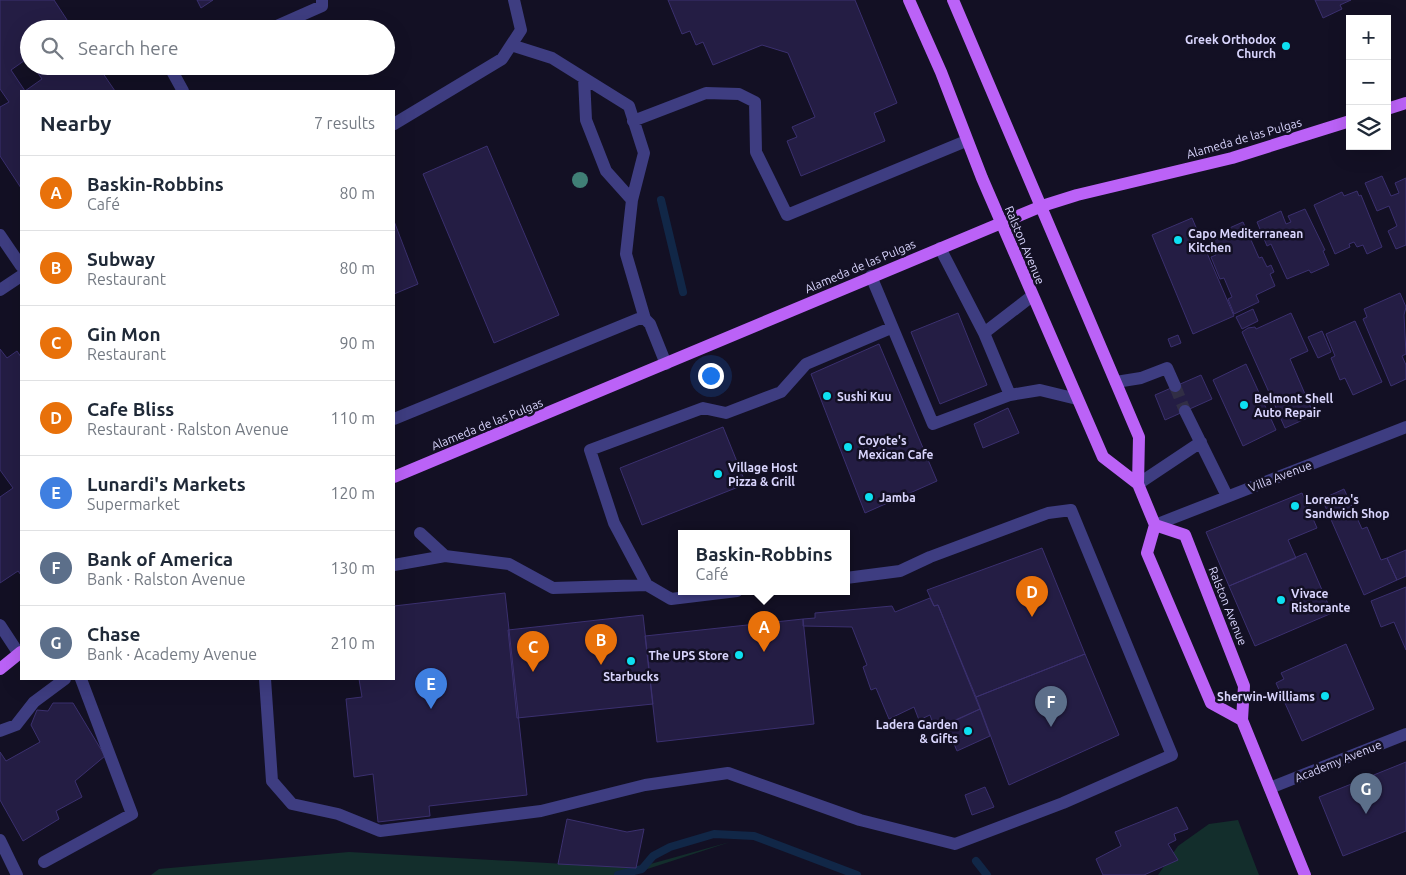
<!DOCTYPE html>
<meta charset="utf-8">
<style>
body{margin:0;font-family:Ubuntu,sans-serif;background:#f6f6f7;color:#1f2937}
.controls{position:absolute;right:15px;top:15px;display:grid;overflow:hidden;border-radius:0px;box-shadow:0 5px 20px #0002}
.controls button{width:45px;height:45px;display:grid;place-items:center;padding:0;border:0;border-bottom:1px solid #e0e1e3;background:#fff;color:#1f2937;font:25px sans-serif}
.you{position:absolute;left:710px;top:375px;width:18px;height:18px;margin:-12px;border:4px solid #fff;border-radius:50%;background:#1a73e8;box-shadow:0 0 0 8px #1a73e833}
.badge{display:grid;place-items:center;width:32px;height:32px;border-radius:50%;background:#177b8b;color:#fff;font-size:16px;font-weight:700}
.pin{position:absolute;translate:-50% -41px;filter:drop-shadow(0 1px 2px #0008)}
.pin::after{content:'';position:absolute;top:26px;width:18px;height:15px;background:inherit;clip-path:polygon(0 0,100% 0,50% 100%)}
.popup{position:absolute;left:678px;top:530px;width:172px;height:65px;box-sizing:border-box;display:grid;place-content:center;border-radius:0px;background:#fff;filter:drop-shadow(0 1px 4px #0005);font-size:16px;white-space:nowrap;color:#747a83}
.popup b{font-size:19px;color:#1f2937}
.popup::after{content:'';position:absolute;left:50%;top:100%;margin-left:-10px;border:10px solid transparent;border-top-color:#fff}
.list{margin:0;padding:0;list-style:none}
h2{display:flex;justify-content:space-between;align-items:center;height:65px;margin:0;padding:0 20px;font-size:21px}
h2 small{font-size:16px;font-weight:400;color:#747a83}
.list li{display:grid;grid-template-columns:32px 1fr auto;gap:15px;align-items:center;box-sizing:border-box;height:75px;padding:0 20px;border-top:1px solid #e0e1e3}
.list b{display:block;font-size:19px;white-space:nowrap}
.list p{margin:0;font-size:16px;white-space:nowrap;color:#747a83}
.list em{font-size:16px;font-style:normal;color:#747a83}
.icon{flex:none;width:28px;height:28px;fill:none;stroke:currentColor;stroke-width:2;stroke-linecap:round;stroke-linejoin:round}
.map{position:relative;flex:none;width:1406px;height:875px;overflow:hidden}
.search{position:absolute;background:#fff;box-shadow:0 5px 20px #0002;left:20px;top:20px;width:375px;height:55px;display:flex;align-items:center;gap:12px;box-sizing:border-box;padding:0 18px;border-radius:28px;color:#747a83;font-size:19px}
.panel{position:absolute;background:#fff;box-shadow:0 5px 20px #0002;left:20px;top:90px;width:375px;height:590px;border-radius:0px}
.map>svg:first-child{display:block}
</style>
<div class="map">
<svg width="1406" height="875" viewBox="0 0 1406 875">
<rect width="100%" height="100%" fill="#131024"/>
<path fill="#132e2c" d="M1238 820 1259 875H1158L1178 846 1209 824Z
M730 842 629 875H151L159 869 349 852 636 868Z"/>
<g fill="none" stroke-linecap="round" stroke-linejoin="round">
<path stroke="#112747" stroke-width="8" d="M661 200 683 292
M976 861 987 875
M618 875 642 869 653 856 670 847 714 834 754 836 857 875"/>
</g>
<path fill="#241d44" stroke="#3b306f" d="M0 0H54L73 29H29V60L28 58 11 70 25 91 42 79 33 66H98L115 91H21V188L0 156V107L9 102 0 89Z
M197 0H213L201 8Z
M668 0H855L897 103 874 113 885 141 801 176 787 141 797 137 792 127 815 117 788 53 762 45 713 65 703 42 696 45 690 31 682 34Z
M1315 0H1351L1340 5 1342 9 1323 18Z
M487 146 559 315 494 343 423 174Z
M1382 176 1391 196 1399 193 1395 183 1406 178V245L1396 249 1388 231 1397 226 1389 206 1377 211 1365 183Z
M1357 191 1359 196 1361 195 1382 247 1367 254 1363 245 1357 247 1354 242 1349 244 1350 247 1335 254 1314 205 1342 192 1344 196Z
M1305 209 1325 250 1323 251 1329 265 1311 273 1309 270 1287 279 1271 244 1267 246 1257 222 1281 211 1286 224 1291 222 1288 216Z
M1192 218 1234 316 1193 334 1152 235Z
M394 221 418 284 394 294Z
M1243 222 1259 258 1262 257 1267 267 1271 265 1274 272 1270 274 1275 286 1256 295 1259 302 1234 314 1228 299 1232 297 1224 278 1220 279 1211 257 1216 255 1209 237Z
M1400 293 1406 307 1404 315 1406 354 1402 356 1406 365V379L1391 386 1363 319 1367 317 1364 309Z
M1253 309 1258 321 1242 329 1236 317Z
M958 313 987 385 940 404 911 332Z
M1291 313 1308 351 1290 359 1314 415 1285 428 1242 332 1248 328 1255 327 1256 329Z
M1355 321 1382 382 1353 395 1345 378 1340 380 1331 358 1335 356 1326 334Z
M1322 331 1331 352 1318 358 1308 337Z
M1178 335 1181 343 1171 347 1168 339Z
M879 344 937 481 865 513 811 374Z
M0 349 7 358 17 351 21 357V575L18 571 0 583V497L13 488 0 470Z
M1246 364 1276 430 1243 446 1213 380Z
M1201 375 1212 399 1165 420 1155 395Z
M1008 408 1019 433 983 448 974 424Z
M723 427 746 484 642 525 620 468Z
M1344 489 1362 529 1367 527 1381 560 1387 558 1397 580 1364 595 1322 499Z
M1302 493 1317 528 1288 540 1296 558 1229 586 1206 532Z
M1042 548 1085 654 976 697 938 605 934 606 927 590Z
M1406 550V576L1397 580 1387 558Z
M1306 553 1332 613 1255 646 1229 586Z
M1406 587V650L1394 622 1381 627 1371 601Z
M505 593 527 795 429 806 430 816 378 822 373 774 354 777 346 699 362 697 359 679H394V606Z
M930 598 934 606 938 605 980 709 935 729 930 715 919 720 914 707 889 719 876 688 871 690 863 667 867 665 852 627 803 626V619L815 618V613L892 606 895 612Z
M643 615 653 704 517 718 508 630Z
M803 619 814 724 657 742 645 636Z
M1346 644 1374 709 1302 741 1276 683 1284 679 1281 673Z
M1085 654 1119 735 1009 785 976 697Z
M53 703H73L105 756 75 781 82 797 56 811 59 819 23 841 0 800V752L6 761 40 742 31 725 37 710 48 711Z
M980 709 990 736 957 751 946 725Z
M1406 762V831L1343 856 1319 797Z
M985 787 994 807 972 815 965 795Z
M1177 807 1188 829 1174 834 1176 840 1168 844 1178 860 1144 875H1103L1096 859 1121 846 1115 832Z
M567 819 627 832 644 829 636 868 558 864Z"/>
<g fill="none" stroke-linecap="round" stroke-linejoin="round">
<path stroke="#312e45" stroke-width="12" stroke-dasharray="12 6" stroke-linecap="butt" d="M1175 386 1185 411"/>
<path stroke="#3e3d81" stroke-width="12" d="M270 29 322 6V0
M511 45 552 58 584 78 586 120 606 171 632 200
M584 78 629 106 644 153 632 200 626 254 645 319
M183 91 172 71 183 66
M633 121 706 93 739 94 755 102 756 152 787 215 966 141
M394 124 502 59 521 30 514 0
M0 235 21 266
M871 276 933 424 1010 395 984 333 940 248
M0 290 21 276
M984 333 1032 296
M1116 382 1141 378 1167 368 1175 386
M1010 395 1040 390 1077 399
M1185 411 1227 496
M394 419 638 319H645L650 324 666 364
M1138 484 1201 442
M1155 525 1406 427
M420 533 445 556 509 564 553 588 647 585 671 599 737 591
M394 565 445 556
M647 585 614 523 590 450 703 408 726 413 781 392 806 364 891 328
M0 625 19 654
M265 679 272 781 292 804 338 814 380 831 541 811 645 785 728 773 860 820 955 844 1063 803 1172 755 1071 510 1048 513 930 557 900 571 846 578
M0 731 16 725 34 702 65 679
M1270 788 1406 734
M0 840 17 875
M44 862 132 814 81 679"/>
<path stroke="#bb62f7" stroke-width="12" d="M909 0 941 72 982 178 1103 457 1138 484
M953 0 1139 437 1138 484 1155 525 1147 553 1211 703 1242 720
M1387 109 1406 103
M394 477 1042 206 1077 195 1232 158 1350 121
M1155 525 1185 535 1244 686 1242 720 1305 875
M0 669 21 652"/>
</g>
<circle fill="#407f76" cx="580" cy="180" r="8"/>
<g fill="#0de0f1" stroke="#131024" stroke-width="2">
<circle cx="1286" cy="46" r="5"/>
<circle cx="1178" cy="240" r="5"/>
<circle cx="827" cy="396" r="5"/>
<circle cx="1244" cy="405" r="5"/>
<circle cx="848" cy="447" r="5"/>
<circle cx="718" cy="474" r="5"/>
<circle cx="869" cy="497" r="5"/>
<circle cx="1295" cy="506" r="5"/>
<circle cx="1281" cy="600" r="5"/>
<circle cx="739" cy="655" r="5"/>
<circle cx="631" cy="661" r="5"/>
<circle cx="1325" cy="696" r="5"/>
<circle cx="968" cy="731" r="5"/>
</g>
<g text-anchor="middle" dominant-baseline="central" stroke-width="5" stroke-linejoin="round" paint-order="stroke">
<g font-size="12" font-weight="bold" fill="#d9d5fd" stroke="#131024" text-anchor="start">
<text x="1276" y="39" text-anchor="end">Greek Orthodox<tspan x="1276" dy="14">Church</tspan></text>
<text x="1188" y="233">Capo Mediterranean<tspan x="1188" dy="14">Kitchen</tspan></text>
<text x="837" y="396">Sushi Kuu</text>
<text x="1254" y="398">Belmont Shell<tspan x="1254" dy="14">Auto Repair</tspan></text>
<text x="858" y="440">Coyote's<tspan x="858" dy="14">Mexican Cafe</tspan></text>
<text x="728" y="467">Village Host<tspan x="728" dy="14">Pizza &amp; Grill</tspan></text>
<text x="879" y="497">Jamba</text>
<text x="1305" y="499">Lorenzo's<tspan x="1305" dy="14">Sandwich Shop</tspan></text>
<text x="1291" y="593">Vivace<tspan x="1291" dy="14">Ristorante</tspan></text>
<text x="729" y="655" text-anchor="end">The UPS Store</text>
<text x="631" y="676" text-anchor="middle">Starbucks</text>
<text x="1315" y="696" text-anchor="end">Sherwin-Williams</text>
<text x="958" y="724" text-anchor="end">Ladera Garden<tspan x="958" dy="14">&amp; Gifts</tspan></text>
</g>
<g font-size="12" fill="#d9d5fd" stroke="#131024">
<text transform="translate(1244 138) rotate(-16)">Alameda de las Pulgas</text>
<text transform="translate(1025 245) rotate(67)">Ralston Avenue</text>
<text transform="translate(860 266) rotate(-23)">Alameda de las Pulgas</text>
<text transform="translate(487 424) rotate(-22)">Alameda de las Pulgas</text>
<text transform="translate(1280 476) rotate(-21)">Villa Avenue</text>
<text transform="translate(1228 606) rotate(68)">Ralston Avenue</text>
<text transform="translate(1338 761) rotate(-22)">Academy Avenue</text>
</g>
</g>
</svg>
<div class="controls">
<button>+</button>
<button>−</button>
<button><svg class="icon" aria-label="layers" viewBox="0 0 24 24"><path d="M12 4l9 5-9 5-9-5zM3 14l9 5 9-5"/></svg></button>
</div>
<div class="you"></div>
<div class="pin badge" style="left:764px;top:652px;background:#e8710a">A</div>
<div class="popup"><b>Baskin-Robbins</b>Café</div>
<div class="pin badge" style="left:601px;top:665px;background:#e8710a">B</div>
<div class="pin badge" style="left:533px;top:672px;background:#e8710a">C</div>
<div class="pin badge" style="left:1032px;top:617px;background:#e8710a">D</div>
<div class="pin badge" style="left:431px;top:709px;background:#3f7fe0">E</div>
<div class="pin badge" style="left:1051px;top:727px;background:#5c6f8a">F</div>
<div class="pin badge" style="left:1366px;top:814px;background:#5c6f8a">G</div>
<div class="search"><svg class="icon" aria-label="search" viewBox="0 0 24 24"><circle cx="10" cy="10" r="6"/><path d="M15 15l6 6"/></svg>Search here</div>
<section class="panel">
<h2>Nearby<small>7 results</small></h2>
<ul class="list">
<li><span class="badge" style="background:#e8710a">A</span><div><b>Baskin-Robbins</b><p>Café</p></div><em>80 m</em></li>
<li><span class="badge" style="background:#e8710a">B</span><div><b>Subway</b><p>Restaurant</p></div><em>80 m</em></li>
<li><span class="badge" style="background:#e8710a">C</span><div><b>Gin Mon</b><p>Restaurant</p></div><em>90 m</em></li>
<li><span class="badge" style="background:#e8710a">D</span><div><b>Cafe Bliss</b><p>Restaurant · Ralston Avenue</p></div><em>110 m</em></li>
<li><span class="badge" style="background:#3f7fe0">E</span><div><b>Lunardi's Markets</b><p>Supermarket</p></div><em>120 m</em></li>
<li><span class="badge" style="background:#5c6f8a">F</span><div><b>Bank of America</b><p>Bank · Ralston Avenue</p></div><em>130 m</em></li>
<li><span class="badge" style="background:#5c6f8a">G</span><div><b>Chase</b><p>Bank · Academy Avenue</p></div><em>210 m</em></li>
</ul>
</section>
</div>
